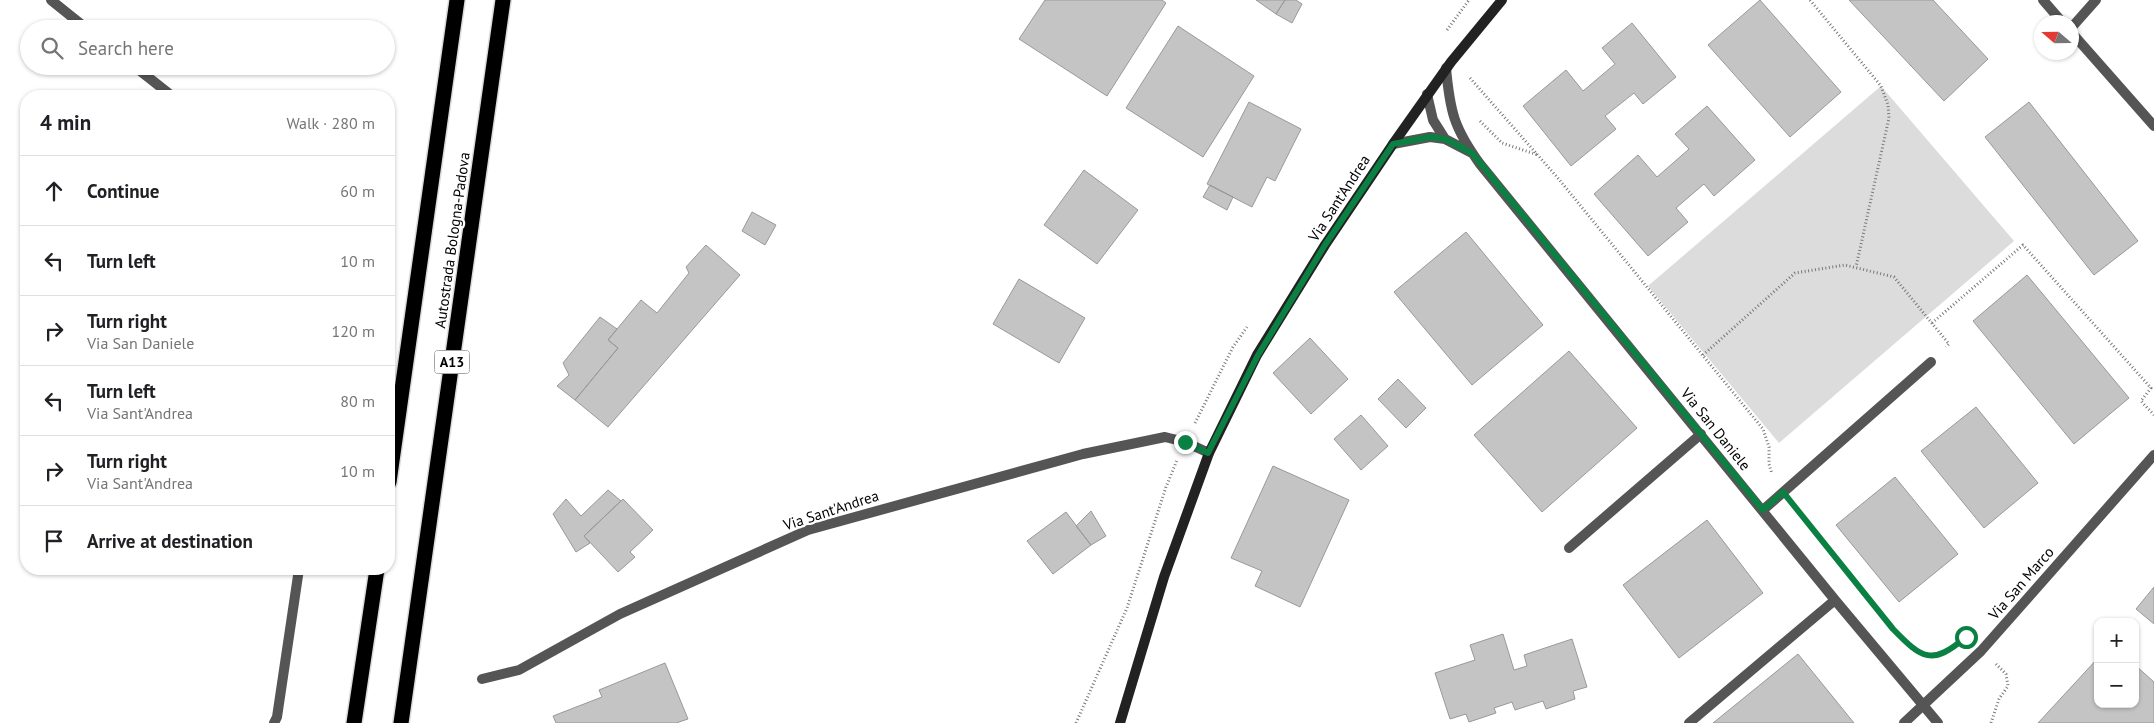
<!DOCTYPE html>
<meta charset="utf-8">
<style>
body{margin:0;font-family:"PT Sans",sans-serif;background:#f6f6f6;color:#202124}
.controls{position:absolute;right:15px;bottom:15px;display:grid;overflow:hidden;border-radius:10px;box-shadow:0 1px 4px #0004}
.controls button{width:45px;height:45px;display:grid;place-items:center;padding:0;border:0;border-bottom:1px solid #e0e0e0;background:#fff;color:#202124;font:25px sans-serif}
.compass{position:absolute;left:2034px;top:15px;width:45px;height:45px;border-radius:50%;background:#fff;box-shadow:0 1px 4px #0004;rotate:290deg}
.stop{position:absolute;width:15px;height:15px;margin:-11px;border:4px solid #0b8043;border-radius:50%;background:#fff}
.stop.end{background:#0b8043;border-color:#fff;box-shadow:0 1px 5px #0008}
.list{margin:0;padding:0;list-style:none}
h2{display:flex;justify-content:space-between;align-items:center;height:65px;margin:0;padding:0 20px;font-size:21px}
h2 small{font-size:16px;font-weight:400;color:#757577}
.list li{display:grid;grid-template-columns:32px 1fr auto;gap:15px;align-items:center;box-sizing:border-box;height:70px;padding:0 20px;border-top:1px solid #e0e0e0}
.list b{display:block;font-size:19px;white-space:nowrap}
.list p{margin:0;font-size:16px;white-space:nowrap;color:#757577}
.list em{font-size:16px;font-style:normal;color:#757577}
.icon{flex:none;width:28px;height:28px;fill:none;stroke:currentColor;stroke-width:2;stroke-linecap:round;stroke-linejoin:round}
.map{position:relative;flex:none;width:2154px;height:723px;overflow:hidden}
.search{position:absolute;background:#fff;box-shadow:0 1px 4px #0004;left:20px;top:20px;width:375px;height:55px;display:flex;align-items:center;gap:12px;box-sizing:border-box;padding:0 18px;border-radius:28px;color:#757577;font-size:19px}
.panel{position:absolute;background:#fff;box-shadow:0 1px 4px #0004;left:20px;top:90px;width:375px;height:485px;border-radius:20px}
.map>svg:first-child{display:block}
</style>
<div class="map">
<svg width="2154" height="723" viewBox="0 0 2154 723">
<rect width="100%" height="100%" fill="#fff"/>
<path fill="#dcdcdc" d="M1881 86 2014 241 1779 443 1648 286Z"/>
<path fill="#c4c4c4" stroke="#999" d="M1045 0H1162L1166 3 1107 96 1019 39Z
M1256 0H1285L1276 14Z
M1285 0H1296L1302 4 1292 23 1276 14Z
M1760 0 1841 92 1790 137 1708 45Z
M1849 0H1933L1988 59 1944 101Z
M1632 23 1676 77 1643 104 1634 93 1605 116 1616 129 1571 166 1523 106 1566 70 1583 91 1615 64 1602 48Z
M1178 26 1254 76 1203 157 1126 108Z
M1249 102 1301 129 1275 181 1267 177 1252 207 1207 184Z
M2029 102 2138 241 2094 275 1985 137Z
M1707 106 1755 160 1714 196 1704 184 1676 208 1688 222 1648 256 1594 194 1638 155 1657 177 1689 149 1675 134Z
M1084 170 1138 210 1097 264 1044 225Z
M1210 185 1233 197 1227 210 1203 197Z
M752 212 776 225 765 245 742 231Z
M1466 232 1543 325 1472 385 1394 292Z
M706 245 740 275 608 427 575 400 618 348 608 340 641 300 657 313 689 273 686 267Z
M2027 275 2129 398 2074 444 1973 321Z
M1019 279 1085 318 1059 363 993 324Z
M600 317 617 329 608 340 618 348 575 400 557 386 569 375 563 363Z
M1310 338 1348 379 1311 414 1273 373Z
M1569 351 1637 428 1542 512 1474 435Z
M1398 379 1426 408 1406 428 1378 399Z
M1976 407 2038 483 1984 528 1921 451Z
M1361 415 1388 446 1361 470 1334 439Z
M1273 466 1349 500 1300 607 1255 586 1262 571 1231 558Z
M1895 477 1958 554 1899 602 1836 525Z
M608 490 621 501 584 536 590 543 576 552 553 514 566 499 581 516Z
M623 499 653 530 630 552 635 557 618 572 584 536Z
M1091 511 1106 536 1091 545 1076 526Z
M1066 512 1091 545 1053 574 1027 541Z
M1707 520 1763 593 1679 658 1623 585Z
M2154 587V624L2136 609Z
M1503 634 1514 670 1527 666 1524 655 1572 639 1587 687 1573 691 1575 699 1546 709 1543 701 1515 710 1512 702 1494 708 1496 713 1469 722 1466 714 1450 719 1435 673 1475 660 1470 645Z
M1798 654 1854 723H1713Z
M2098 658V704H2135V665L2154 682V723H2038Z
M665 663 688 719 676 723H556L553 716 602 697 599 690Z"/>
<g fill="none" stroke-linecap="round" stroke-linejoin="round">
<g stroke="#dbdbdb" stroke-width="18">
<path id="highway" d="M389 482 457 0
M354 723 377 569
M401 723 503 0"/>
</g>
<path stroke="#777" stroke-width="3" stroke-dasharray="1 2.5" stroke-linecap="butt" d="M1810 0 1881 86 1888 105 1889 118 1856 267
M1447 30 1469 0
M1470 78 1557 177 1763 429 1769 447V464L1772 474
M1480 121 1502 143 1538 155
M1932 323 2023 245 2151 388 2141 401 2154 415
M1703 355 1795 273 1845 265 1894 277 1949 344 1946 347
M1195 423 1233 347 1247 327
M1796 507 1893 629 1913 650 1927 656 1939 654 1950 649
M1076 723 1127 608 1166 487 1177 460
M1991 723 1999 699 2008 686 2006 674 1996 664"/>
<path stroke="#555" stroke-width="10" d="M51 0 87 29
M134 66 172 96
M1763 510 1931 362
M1569 548 1701 434
M274 723 277 717 299 569"/>
<path stroke="#555" stroke-width="10" d="M2043 0 2062 22
M2072 27 2096 0
M2072 33 2154 126
M1446 68C1450 112 1454 128 1480 164L1835 600 1938 723
M1427 94 1433 120 1445 139
M1393 144 1430 137 1445 139 1472 153
M482 679 519 670 620 614 808 530 1083 454 1165 437 1185 442 1209 453
M1689 723 1835 600
M1904 723 1981 651 2154 455"/>
<path stroke="#222" stroke-width="10" d="M1120 723 1164 577 1209 453 1257 355 1325 245 1393 144 1451 62 1502 0"/>
<use href="#highway" stroke="#000" stroke-width="15"/>
</g>
<g fill="none" stroke-linecap="round" stroke-linejoin="round">
<path stroke="#0b8043" stroke-width="6" d="M1185 442 1208 453 1258 355 1325 245 1393 144 1430 137 1445 139 1472 153 1763 510 1783 492 1893 629C1922 659 1932 666 1966 637"/>
</g>
<g text-anchor="middle" dominant-baseline="central" stroke-width="4.5" stroke-linejoin="round" paint-order="stroke">
<rect fill="#fff" stroke="#4c4c4c" stroke-width="1" x="434.5" y="350.5" width="35" height="23" rx="4"/>
<g font-size="14" font-weight="bold" fill="#000">
<text x="452" y="362">A13</text>
</g>
<g font-size="15" fill="#000" stroke="#fff">
<text transform="translate(1339 198) rotate(-57)">Via Sant'Andrea</text>
<text transform="translate(452 240) rotate(-82)">Autostrada Bologna-Padova</text>
<text transform="translate(1716 429) rotate(51)">Via San Daniele</text>
<text transform="translate(831 510) rotate(-18)">Via Sant'Andrea</text>
<text transform="translate(2021 583) rotate(-49)">Via San Marco</text>
</g>
</g>
</svg>
<div class="controls">
<button>+</button>
<button>−</button>
</div>
<svg class="compass" viewBox="-18 -18 36 36"><path d="M0-13l5 13h-10z" fill="#e53935"/><path d="M0 13l5-13h-10z" fill="#757577"/></svg>
<div class="stop" style="left:1966px;top:637px"></div>
<div class="stop end" style="left:1185px;top:442px"></div>
<div class="search"><svg class="icon" aria-label="search" viewBox="0 0 24 24"><circle cx="10" cy="10" r="6"/><path d="M15 15l6 6"/></svg>Search here</div>
<section class="panel">
<h2>4 min<small>Walk · 280 m</small></h2>
<ul class="list">
<li><svg class="icon" aria-label="ahead" viewBox="0 0 24 24"><path d="M12 20V5M6 11l6-6 6 6"/></svg><div><b>Continue</b></div><em>60 m</em></li>
<li><svg class="icon" aria-label="left" viewBox="0 0 24 24"><path d="M17 20v-9H6M10 6l-5 5 5 5"/></svg><div><b>Turn left</b></div><em>10 m</em></li>
<li><svg class="icon" aria-label="right" viewBox="0 0 24 24"><path d="M7 20v-9h11M14 6l5 5-5 5"/></svg><div><b>Turn right</b><p>Via San Daniele</p></div><em>120 m</em></li>
<li><svg class="icon" aria-label="left" viewBox="0 0 24 24"><path d="M17 20v-9H6M10 6l-5 5 5 5"/></svg><div><b>Turn left</b><p>Via Sant'Andrea</p></div><em>80 m</em></li>
<li><svg class="icon" aria-label="right" viewBox="0 0 24 24"><path d="M7 20v-9h11M14 6l5 5-5 5"/></svg><div><b>Turn right</b><p>Via Sant'Andrea</p></div><em>10 m</em></li>
<li><svg class="icon" aria-label="arrive" viewBox="0 0 24 24"><path d="M6 21V4h12l-3 4 3 4H6"/></svg><div><b>Arrive at destination</b></div></li>
</ul>
</section>
</div>
